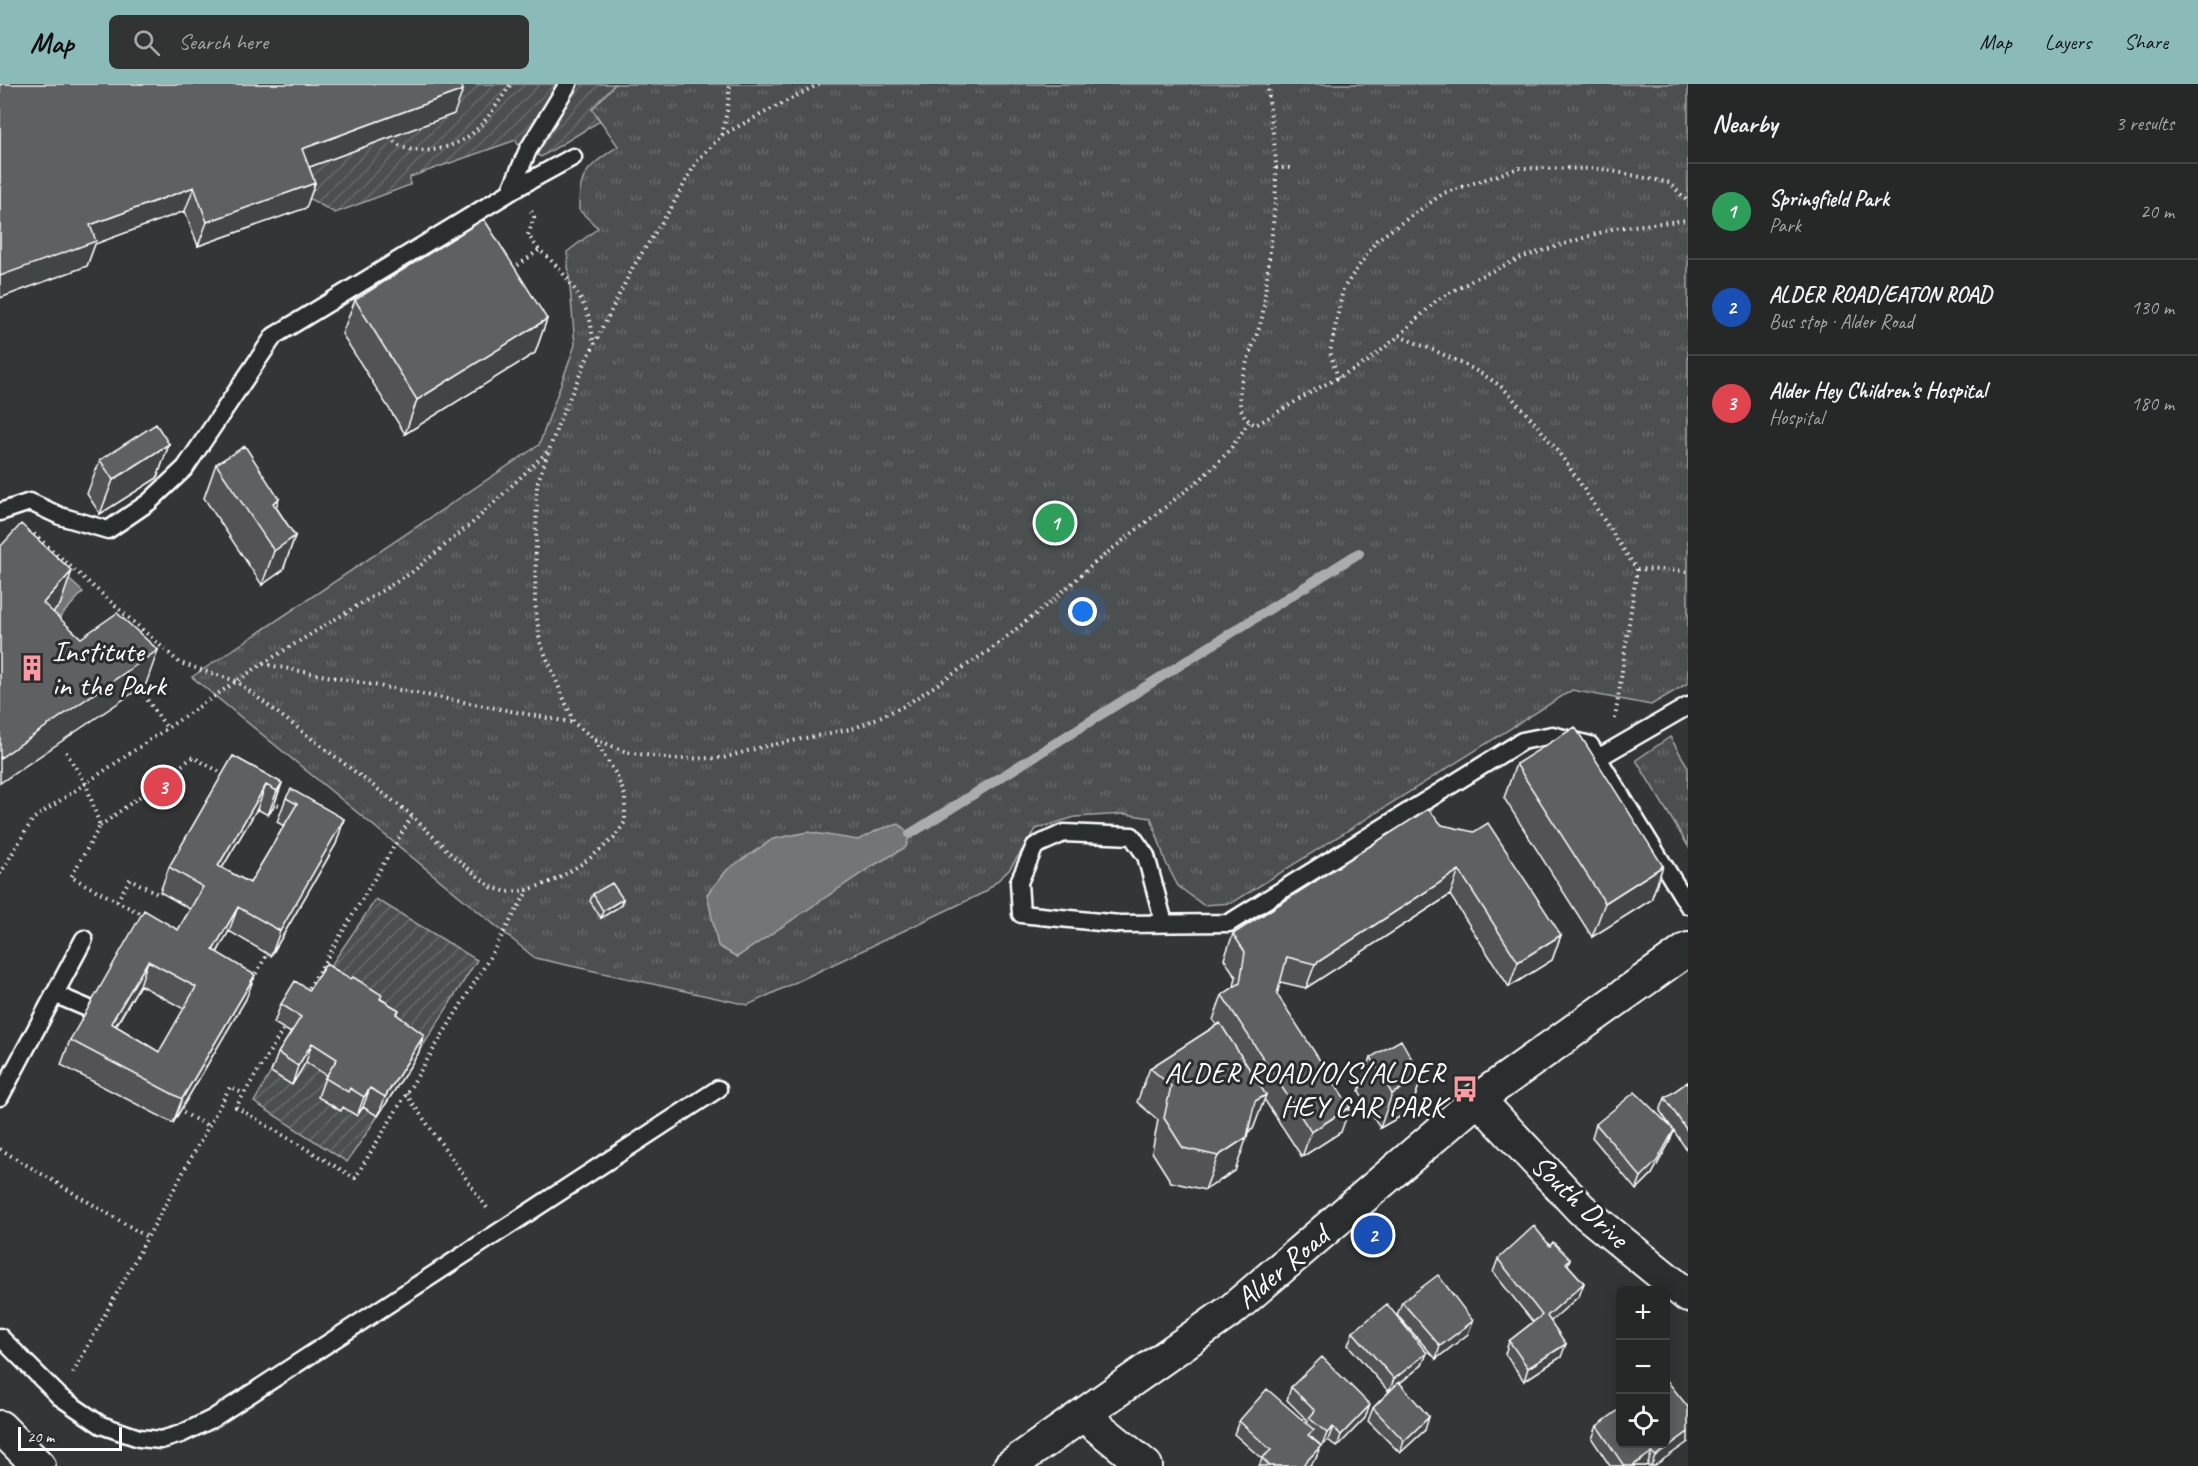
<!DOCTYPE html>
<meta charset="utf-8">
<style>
body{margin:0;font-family:Caveat,sans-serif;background:#323434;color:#f1f3f6}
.controls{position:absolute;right:18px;bottom:18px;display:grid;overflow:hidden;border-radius:9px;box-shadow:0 3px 15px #0003}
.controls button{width:54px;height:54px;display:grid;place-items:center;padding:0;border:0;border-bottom:2px solid #424445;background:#262828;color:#f1f3f6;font:30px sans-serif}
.scale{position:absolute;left:18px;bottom:15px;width:104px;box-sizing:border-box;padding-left:6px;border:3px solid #fff;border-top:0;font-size:16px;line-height:21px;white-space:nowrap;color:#fff;-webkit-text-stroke:4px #2a2d2e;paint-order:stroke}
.you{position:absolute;left:1083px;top:528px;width:21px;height:21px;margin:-15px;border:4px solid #fff;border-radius:50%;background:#1a73e8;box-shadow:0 0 0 9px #1a73e833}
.badge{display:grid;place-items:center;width:39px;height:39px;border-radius:50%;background:#8bbbb9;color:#fff;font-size:20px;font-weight:700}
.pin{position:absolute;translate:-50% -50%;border:3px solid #fff;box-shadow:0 2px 6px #0006}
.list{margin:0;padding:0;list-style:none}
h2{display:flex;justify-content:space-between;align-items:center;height:78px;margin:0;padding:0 24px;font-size:26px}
h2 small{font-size:20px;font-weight:400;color:#a4a6a8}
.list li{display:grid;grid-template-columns:39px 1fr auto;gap:18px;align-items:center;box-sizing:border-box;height:96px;padding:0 24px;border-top:2px solid #424445}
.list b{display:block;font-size:22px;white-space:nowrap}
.list p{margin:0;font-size:20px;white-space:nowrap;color:#a4a6a8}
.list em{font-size:20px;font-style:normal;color:#a4a6a8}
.icon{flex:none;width:33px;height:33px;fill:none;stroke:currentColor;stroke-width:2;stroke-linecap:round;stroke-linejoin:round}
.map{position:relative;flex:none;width:1688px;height:1382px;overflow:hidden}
header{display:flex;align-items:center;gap:36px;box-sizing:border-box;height:84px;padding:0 30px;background:#8bbbb9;color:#111}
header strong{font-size:28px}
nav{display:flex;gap:33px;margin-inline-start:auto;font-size:21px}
.search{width:420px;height:54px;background:#323434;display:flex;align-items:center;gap:15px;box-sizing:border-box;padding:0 21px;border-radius:9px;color:#a4a6a8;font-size:22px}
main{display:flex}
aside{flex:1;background:#262828}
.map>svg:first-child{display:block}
</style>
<header>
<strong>Map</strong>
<div class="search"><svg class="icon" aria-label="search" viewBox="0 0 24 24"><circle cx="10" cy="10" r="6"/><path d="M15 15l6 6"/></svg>Search here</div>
<nav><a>Map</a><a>Layers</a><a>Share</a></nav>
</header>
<main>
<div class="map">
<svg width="1688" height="1382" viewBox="0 0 1688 1382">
<defs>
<pattern id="park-tufts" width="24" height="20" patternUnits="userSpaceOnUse" patternTransform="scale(1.5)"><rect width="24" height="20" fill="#4c4f50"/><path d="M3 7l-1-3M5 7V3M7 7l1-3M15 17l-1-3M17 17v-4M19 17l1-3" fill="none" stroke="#67696a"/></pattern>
<pattern id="garden-furrows" width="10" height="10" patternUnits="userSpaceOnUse" patternTransform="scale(1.5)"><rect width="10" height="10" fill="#4c4f50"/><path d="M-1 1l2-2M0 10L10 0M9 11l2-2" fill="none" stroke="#67696a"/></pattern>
</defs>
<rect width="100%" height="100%" fill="#333536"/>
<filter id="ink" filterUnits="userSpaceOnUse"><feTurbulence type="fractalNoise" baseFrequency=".0167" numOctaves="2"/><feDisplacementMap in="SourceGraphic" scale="12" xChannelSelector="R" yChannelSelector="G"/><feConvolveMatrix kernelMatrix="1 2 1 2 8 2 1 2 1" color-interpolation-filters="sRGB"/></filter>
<g filter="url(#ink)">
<path fill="url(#park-tufts)" stroke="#a6a7a8" stroke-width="1.5" d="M615 0H1688V599L1651 621 1572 606 1232 819 1203 821 1178 802 1166 779 1151 734 1125 730 1075 733 1036 745 1009 786 985 808 748 921 535 874 192 593 539 361 575 261 567 168 598 144 579 126C578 87 589 83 618 62L592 25Z
M1670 653 1688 683V762L1636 676Z"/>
<path fill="url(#garden-furrows)" stroke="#a6a7a8" stroke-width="1.5" d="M417 0H615L592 25 600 37 541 73 518 61 516 56 410 93V101L335 129 301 110 293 89 453 30Z
M376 815 477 876 418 970 319 899Z
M306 978 330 994 318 1013 340 1027 343 1023 357 1032 363 1023 378 1032 347 1078 254 1018 271 988 291 1000Z"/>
<path fill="#737576" stroke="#abacad" stroke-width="1.5" d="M25 456 83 508 37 558Z
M899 740 910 750 906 763 871 783 737 873 718 862 707 810 728 785 773 755 808 748 858 756 880 745Z"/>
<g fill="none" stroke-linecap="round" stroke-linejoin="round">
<path stroke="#abacad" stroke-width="10" d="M910 750 1359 469"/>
<g stroke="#fff" stroke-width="21">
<path id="service" d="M510 108 528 66 568 0
M0 428 30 418 60 432 108 446 149 418 185 384 274 252 520 102 573 73
M1598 674 1688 622
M1164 839 1146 772 1132 752 1064 749 1035 762 1019 798 1021 830 1119 840 1229 839 1522 657 1552 651 1590 661 1688 821
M54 910 92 926
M0 1013 84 855
M0 1253 60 1313 101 1341 139 1354 161 1356 181 1350 212 1335 718 1005"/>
</g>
<g stroke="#fff" stroke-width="36">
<path id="minor" d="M1478 1015 1581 1125 1688 1212
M1083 1331 1146 1382
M0 1343 39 1382
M1010 1382 1233 1225 1478 1015 1688 865"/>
</g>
<path stroke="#fff" stroke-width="4" stroke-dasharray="1.5 4.5" stroke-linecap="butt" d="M819 0 722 51 697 77 671 124 633 183 584 281 559 338 537 400 535 519 540 558 574 639 593 654 626 668 672 675 723 674 762 663 855 644 904 622 990 566 1053 516 1097 477 1202 394 1229 367 1249 338
M1268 0C1269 27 1275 55 1276 82 1277 117 1271 157 1267 192 1265 207 1265 223 1261 237 1255 264 1219 325 1256 341L1315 306 1367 278 1399 252 1437 216 1475 195 1523 173 1615 144 1688 136
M722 51 727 27 730 0
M389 54C394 57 399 62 405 64 430 72 464 61 481 41 492 29 501 14 511 0
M1276 84H1290
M531 127 534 133 528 151 539 166
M513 185 539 166C561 183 581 210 590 236 592 244 592 253 594 260
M1399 252C1433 266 1469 280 1499 301 1507 307 1514 316 1521 324 1568 372 1598 431 1637 485L1688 487
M1338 294 1330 268 1343 205 1377 156 1444 109 1519 84 1602 85 1670 99 1688 118
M34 450 180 579 236 597 409 729 453 772 491 803 507 808 528 806 558 795 589 775 614 754 625 738V711L616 690 594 655
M263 580 574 639
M144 611 167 644
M1615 635 1637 485
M66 668 86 700 100 742 71 793 145 832
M272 718 287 726
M100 742 193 673 227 692
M0 790 33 735 262 580 411 489 476 436 549 366
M117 817 130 795 158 810
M253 895 269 867
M306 909 412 732
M286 941 236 1023 355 1094 484 883 528 806
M406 1010 487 1124
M178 1026 208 1042
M0 1065 147 1153
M73 1289 230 1003 244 1010"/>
<use href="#service" stroke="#2a2d2e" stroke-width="16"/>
<use href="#minor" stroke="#2a2d2e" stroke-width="32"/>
</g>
<path fill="#525354" stroke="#fff" stroke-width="1.5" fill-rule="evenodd" d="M0 0 454 30 309 83 315 99 306 124 198 162 185 127 95 160 87 182 0 214Z
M355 216 547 235 535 269 405 350 342 250Z
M169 360 157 394 100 430 87 410 100 376Z
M216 380 276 423 295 452 283 486 262 501 204 414Z
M233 672 282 699 273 724 268 731 257 725 222 784 250 799 284 742 277 738 286 714 344 735 336 760 271 872 229 847 217 869 246 915 173 1039 61 981 70 956 178 846 190 825 160 808 169 783ZM140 901 184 925 159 968 116 942Z
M1516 680 1663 782 1651 816 1592 853 1504 714Z
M1442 741 1561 851 1552 876 1509 903 1450 811 1306 904 1280 898 1277 910 1341 1048 1302 1073 1264 1015 1253 1045 1248 1048 1235 1087 1205 1106 1171 1098 1152 1068 1158 1036 1137 1018 1150 984 1217 941 1213 936 1222 911 1234 903 1236 893 1224 875 1233 850Z
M593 810 623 815 620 822 601 834 590 817Z
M309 906 381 915 399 926 397 931 424 951 418 970 378 1032 363 1023 357 1032 343 1023 341 1027 318 1013 326 991 306 978 292 1001 271 988 278 969 291 949 274 939 281 920Z
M1371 973 1422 993 1410 1027 1380 1044 1359 1007Z
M1688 998V1068L1674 1047 1669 1059 1652 1090 1636 1106 1592 1053 1596 1040 1671 1043 1660 1027 1665 1014Z
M1550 1162 1570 1175 1568 1181 1584 1199 1579 1212 1550 1237 1561 1273 1524 1297 1505 1270 1509 1257 1533 1238 1493 1188 1498 1175Z
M1402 1218 1468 1250 1436 1275 1397 1231Z
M1353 1248 1427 1269 1422 1281 1400 1299 1425 1346 1400 1369 1368 1337 1373 1324 1389 1308 1348 1261Z
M1291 1303 1365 1334 1337 1363 1328 1356 1322 1362 1311 1353 1321 1362 1316 1374 1309 1382H1259L1262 1375 1234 1350 1239 1337 1306 1340 1308 1337 1287 1316Z
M1688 1323 1654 1382H1648L1647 1381 1645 1382H1610L1592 1355 1597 1342Z"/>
<path fill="#424445" stroke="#fff" stroke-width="1.5" d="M463 6 454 30 293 89 302 65Z
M315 99 306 124 198 162 207 138Z
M194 103 185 127 95 160 87 182 0 214V192L90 141Z
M547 235 535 269 405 350 417 316Z
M169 360 157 394 100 430 113 396Z
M279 415 267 449 273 419Z
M295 452 283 486 262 501 274 467Z
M72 487 60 521 30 553 43 519Z
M158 566 146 600 0 699V674Z
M282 699 273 724 268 731 277 707Z
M266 701 257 725 209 806 218 782Z
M344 735 336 760 271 872 280 847Z
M1663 782 1651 816 1592 853 1605 819Z
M1459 786 1450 811 1306 904 1315 880Z
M623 815 620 822 601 834 603 827Z
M238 823 229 847 204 891 213 866Z
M1561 851 1552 876 1509 903 1518 878Z
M148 877 140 901 102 964 111 939Z
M255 891 246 915 173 1039 182 1015Z
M424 951 418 970 378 1032 385 1013Z
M312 959 306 978 292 1001 298 982Z
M1422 993 1410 1027 1380 1044 1392 1010Z
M370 1004 363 1023 357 1032 364 1013Z
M1266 1011 1253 1045 1243 1051 1255 1017Z
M1350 1023 1341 1048 1302 1073 1311 1048Z
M1674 1046 1669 1059 1652 1090 1636 1106 1641 1093Z
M1247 1053 1235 1087 1205 1106 1218 1072Z
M1584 1199 1579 1212 1542 1245 1547 1232Z
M1473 1237 1468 1250 1436 1275 1440 1262Z
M1566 1260 1561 1273 1524 1297 1528 1284Z
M1427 1269 1422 1281 1389 1308 1394 1295Z
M1370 1321 1365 1334 1337 1363 1341 1351Z
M1429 1333 1425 1346 1400 1369 1404 1357Z
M1333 1343 1328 1356 1322 1362 1327 1349Z
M1688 1348V1358L1654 1382H1651L1655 1372Z
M1321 1362 1316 1374 1309 1382H1302Z
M1652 1368 1647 1381 1645 1382H1632Z"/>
<path fill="#5f6162" stroke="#fff" stroke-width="1.5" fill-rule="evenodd" d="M0 0H461L463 6 302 65 315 99 207 138 194 103 90 141 96 157 0 192Z
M484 135 547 235 417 316 355 216Z
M156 340 169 360 113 396 100 376Z
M245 362 279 415 273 419 295 452 274 467 216 380Z
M21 440 72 487 43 519 81 554 117 529 158 566 0 674V463Z
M1575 643 1663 782 1605 819 1516 680Z
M233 672 282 699 277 707 266 701 218 782 250 799 297 720 286 714 291 705 344 735 280 847 238 823 213 866 255 891 182 1015 70 956 144 826 178 846 203 803 169 783ZM148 877 196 903 159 968 111 939Z
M1428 725 1442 741 1474 748 1488 739 1561 851 1518 878 1459 786 1315 880 1287 873 1277 910 1350 1023 1311 1048 1222 911 1240 899 1245 868 1233 850Z
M612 799 623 815 603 827 593 810Z
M326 880 351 895 353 893 382 911 380 915 399 926 396 930 424 951 385 1013 370 1004 364 1013 350 1004 348 1008 325 994 337 975 312 959 298 982 278 969 301 933 281 920 295 897 309 906Z
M1220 939 1266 1011 1255 1017 1247 1053 1218 1072 1183 1064 1164 1034 1171 1002 1150 984Z
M1401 956 1422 993 1392 1010 1371 973Z
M1688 998V1048L1665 1014Z
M1635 1008 1674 1046 1657 1077 1641 1093 1596 1040Z
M1534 1142 1550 1162 1553 1158 1570 1175 1566 1179 1584 1199 1547 1232 1566 1260 1528 1284 1509 1257 1542 1231 1498 1175Z
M1438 1191 1473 1237 1440 1262 1402 1218Z
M1387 1220 1427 1269 1394 1295 1353 1248Z
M1322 1273 1370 1321 1341 1351 1333 1343 1327 1349 1309 1334 1315 1327 1291 1303Z
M1665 1294 1688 1323V1348L1655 1372 1652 1368 1632 1382H1624L1597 1342 1620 1325V1359H1665Z
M1399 1298 1429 1333 1404 1357 1373 1324Z
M1267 1305 1314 1346 1308 1351 1321 1362 1302 1382H1270L1262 1374 1271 1366 1239 1337Z"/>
</g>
<defs>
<g id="building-bare" transform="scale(2.07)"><path d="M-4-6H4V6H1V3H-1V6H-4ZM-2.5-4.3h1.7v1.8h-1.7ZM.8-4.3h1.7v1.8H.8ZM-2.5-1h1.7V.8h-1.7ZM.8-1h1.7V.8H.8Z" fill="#ff9aa2" stroke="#2a2d2e" stroke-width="2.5" paint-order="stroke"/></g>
<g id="bus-bare" transform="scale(2.07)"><path d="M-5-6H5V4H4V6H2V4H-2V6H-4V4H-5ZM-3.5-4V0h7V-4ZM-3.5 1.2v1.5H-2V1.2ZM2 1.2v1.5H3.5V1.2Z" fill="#ff9aa2" stroke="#2a2d2e" stroke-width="2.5" paint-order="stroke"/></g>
</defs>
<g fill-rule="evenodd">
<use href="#building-bare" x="32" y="584"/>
<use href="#bus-bare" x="1465" y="1005"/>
</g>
<g text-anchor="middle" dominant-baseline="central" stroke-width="6" stroke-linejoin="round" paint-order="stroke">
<g font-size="30" fill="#fff" stroke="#2a2d2e" text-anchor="start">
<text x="52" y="567">Institute<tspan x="52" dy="34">in the Park</tspan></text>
<text x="1445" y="988" text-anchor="end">ALDER ROAD/O/S/ALDER<tspan x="1445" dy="34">HEY CAR PARK</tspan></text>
</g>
<g font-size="30" fill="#fff" stroke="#2a2d2e">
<text transform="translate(1580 1117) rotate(43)">South Drive</text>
<text transform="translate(1282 1183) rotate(-40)">Alder Road</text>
</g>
</g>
</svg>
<div class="controls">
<button>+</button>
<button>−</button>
<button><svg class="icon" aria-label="locate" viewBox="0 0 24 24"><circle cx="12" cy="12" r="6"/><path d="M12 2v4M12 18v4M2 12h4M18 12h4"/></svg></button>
</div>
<div class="scale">20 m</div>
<div class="you"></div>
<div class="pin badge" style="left:1055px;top:439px;background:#2e9e5b">1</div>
<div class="pin badge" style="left:1373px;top:1151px;background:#1a4fb4">2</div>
<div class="pin badge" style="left:163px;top:703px;background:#e0444e">3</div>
</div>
<aside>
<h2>Nearby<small>3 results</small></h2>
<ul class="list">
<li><span class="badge" style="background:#2e9e5b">1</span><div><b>Springfield Park</b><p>Park</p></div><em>20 m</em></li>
<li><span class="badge" style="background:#1a4fb4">2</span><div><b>ALDER ROAD/EATON ROAD</b><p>Bus stop · Alder Road</p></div><em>130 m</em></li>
<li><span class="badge" style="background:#e0444e">3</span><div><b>Alder Hey Children's Hospital</b><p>Hospital</p></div><em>180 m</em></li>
</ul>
</aside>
</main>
